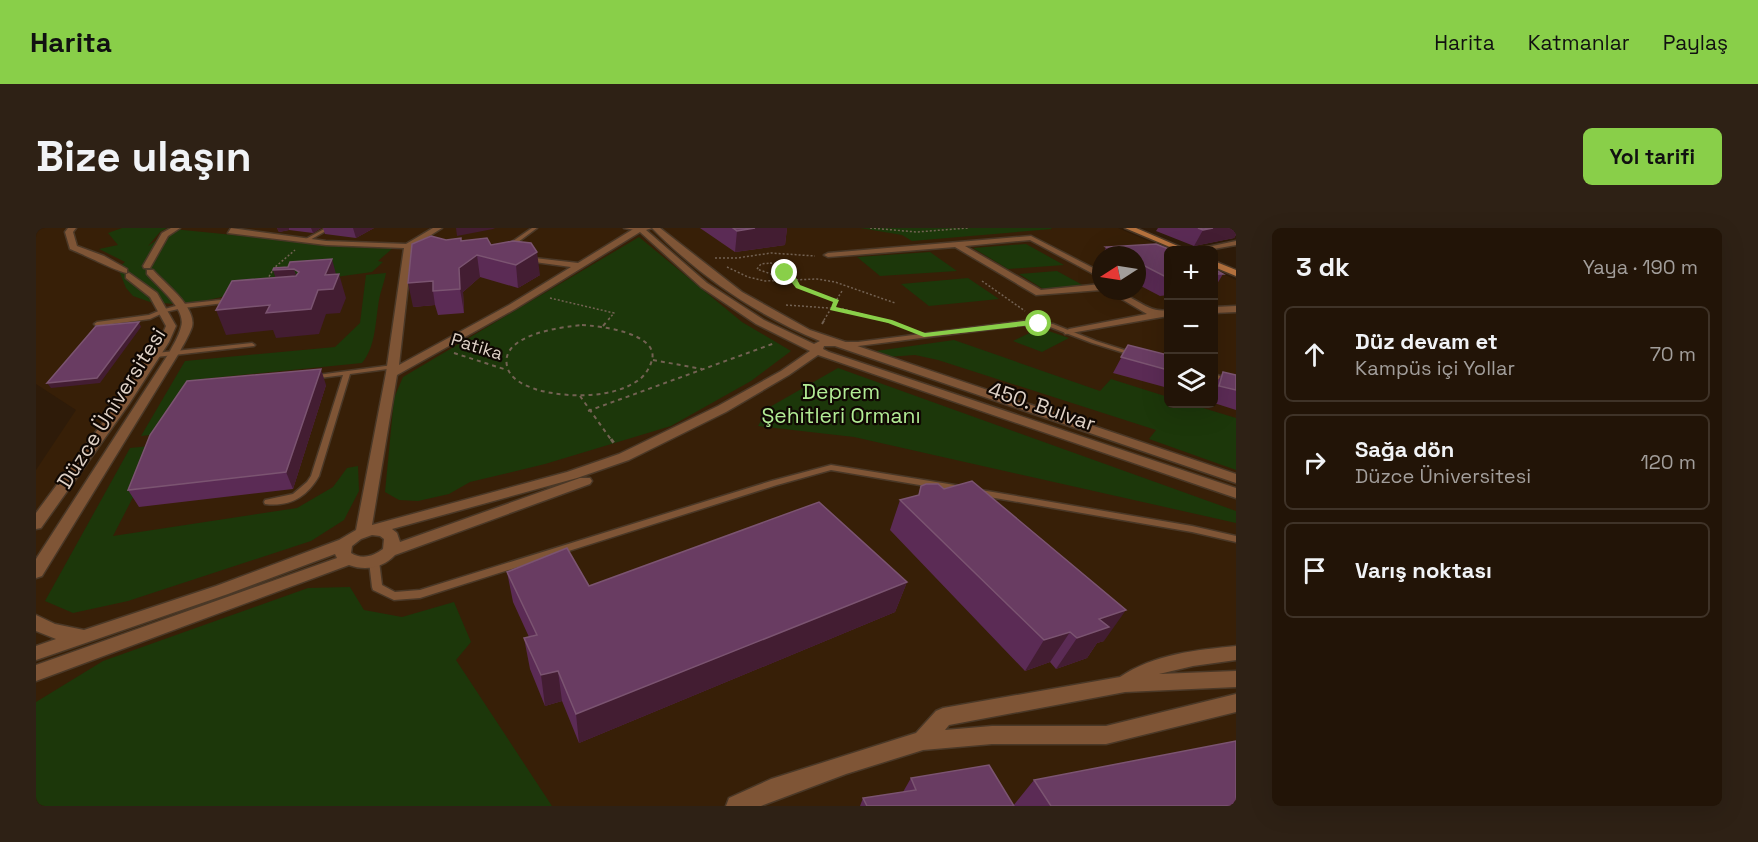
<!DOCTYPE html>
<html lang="tr">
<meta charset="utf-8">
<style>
body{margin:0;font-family:"Space Grotesk",sans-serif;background:#2e2115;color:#f1f3f6}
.controls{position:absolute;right:18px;top:18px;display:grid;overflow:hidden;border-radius:9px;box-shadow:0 6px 24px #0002}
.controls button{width:54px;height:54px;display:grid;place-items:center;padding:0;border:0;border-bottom:2px solid #3f3328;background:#221407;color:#f1f3f6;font:30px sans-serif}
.compass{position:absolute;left:1056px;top:18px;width:54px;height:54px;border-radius:50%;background:#221407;box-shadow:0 6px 24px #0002;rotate:258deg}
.stop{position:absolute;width:18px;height:18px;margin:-14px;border:4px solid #89cf49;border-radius:50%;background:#fff}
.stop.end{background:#89cf49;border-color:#fff;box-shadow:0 2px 6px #0008}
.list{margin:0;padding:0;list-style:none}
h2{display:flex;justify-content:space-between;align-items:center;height:78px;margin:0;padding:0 24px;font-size:26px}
h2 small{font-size:20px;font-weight:400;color:#a29e9b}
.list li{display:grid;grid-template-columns:39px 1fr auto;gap:18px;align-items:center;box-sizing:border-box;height:96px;margin:0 12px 12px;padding:0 12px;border:2px solid #3f3328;border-radius:9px}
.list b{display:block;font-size:22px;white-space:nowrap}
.list p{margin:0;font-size:20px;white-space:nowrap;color:#a29e9b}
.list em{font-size:20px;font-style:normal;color:#a29e9b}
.icon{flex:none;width:33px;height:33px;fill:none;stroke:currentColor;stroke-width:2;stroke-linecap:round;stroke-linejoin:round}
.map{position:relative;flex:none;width:1200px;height:578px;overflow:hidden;border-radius:9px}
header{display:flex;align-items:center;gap:36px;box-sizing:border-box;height:84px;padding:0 30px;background:#89cf49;color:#111}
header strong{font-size:28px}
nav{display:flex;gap:33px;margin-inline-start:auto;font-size:21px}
.intro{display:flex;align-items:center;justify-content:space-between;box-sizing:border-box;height:144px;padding:0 36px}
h1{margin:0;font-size:42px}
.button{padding:15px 27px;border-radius:9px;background:#89cf49;color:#111;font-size:21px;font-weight:700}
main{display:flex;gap:36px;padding:0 36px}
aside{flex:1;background:#221407;border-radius:9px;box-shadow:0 6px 24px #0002}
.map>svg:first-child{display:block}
</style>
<header>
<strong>Harita</strong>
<nav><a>Harita</a><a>Katmanlar</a><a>Paylaş</a></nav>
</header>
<div class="intro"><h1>Bize ulaşın</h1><a class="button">Yol tarifi</a></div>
<main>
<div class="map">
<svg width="1200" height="578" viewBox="0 0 1200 578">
<rect width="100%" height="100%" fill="#2e1b09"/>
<path fill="#371f07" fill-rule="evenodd" d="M0 0H1082L1133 22 1132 176H1178V42L1200 52V578H0V242L40 182 0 156ZM1065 27H1101V63H1065Z"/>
<path fill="#1c370a" d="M86 0H131L124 4 112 18 137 1 278 15 357 20 342 33 347 34 336 44 235 58 150 77 114 74 97 68 90 60 82 40 89 34 63 21 82 17 72 5Z
M824 0H1015L1016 1 876 13 866 7Z
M603 9 706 94 755 123 715 153 635 198 509 236 434 254 413 266 382 273 363 272 349 264 358 170 367 149Z
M990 16 1028 37 972 41 937 20Z
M894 24 921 43 844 48 821 29Z
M1021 43 1052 60 1012 64 983 46Z
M350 45C348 56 343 67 342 79 339 98 339 119 326 135L166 151 131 205 105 208 149 133 299 119 324 95 330 47Z
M932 50 963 71 893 78 865 56Z
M1004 100 1033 110 1006 124 977 113Z
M918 112 1064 163 1075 151 1132 169V176H1154L1200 190V242L1113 211 1120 202 902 132 879 127 851 129 840 123Z
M802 140 1200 283V295L818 209 722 198 732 180Z
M124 217 77 308 261 280 297 259 311 240 322 238 323 263 308 292 275 313 92 373 37 385 9 373 94 220Z
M314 359 328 382 366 389 418 374 435 414 420 432 516 578H0V474L67 433 272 360Z"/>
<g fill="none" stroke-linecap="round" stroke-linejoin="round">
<g stroke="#4a3827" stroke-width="3">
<path id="service" d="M290 0H295L272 13 268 12Z
M496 0H501L474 20H470V18Z
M194 71 196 72V74L147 80 129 84 114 91 61 98 58 96 61 94 113 87 125 82 147 76Z
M988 93 1017 96 1060 113 1101 126 1098 128 1056 115 1014 99 988 97 822 118H807L804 116 807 114H822Z
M216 115 219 117 218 118 120 129 117 127 120 125Z
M357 137 360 139 359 140 314 146 283 248C271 269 254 279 229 276L228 274 229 272 257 266 271 254 275 248 307 147 276 151 273 149 274 148Z
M1178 146 1200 153V157L1178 150Z
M795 237 925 258 929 261 925 264 795 242 741 257 384 370 358 372 337 362 336 359 333 333 335 331H341L343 333 346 357 359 364 384 362 735 253Z
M939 261 1156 298 1200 308V314L1156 304 936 266 935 264 936 262Z"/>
</g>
<g stroke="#4a3827" stroke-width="3">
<path id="pedestrian" d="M588 0H607L608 1 604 3Z
M1200 78V84L1178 85V79Z"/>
</g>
<g stroke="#4a3827" stroke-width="3">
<path id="minor" d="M995 8 1065 44V50L994 12 929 18 1005 62 1065 56V62L1000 67 919 19 792 29 788 27 792 25Z
M1200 13V17L1172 22H1157Z
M1072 63C1096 63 1109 86 1132 82V88L1029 106 1028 104 1033 101 1111 86Z
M1200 418V432L1157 438 1123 446 1200 443V459L1089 464 913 497 909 502 956 498H1070L1200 466V484L1070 516H956L887 522 810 546 725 578H690L693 570 735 551 880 505 900 483 907 480 1084 449C1118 426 1160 422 1200 418Z"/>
</g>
<g stroke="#4a3827" stroke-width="3">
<path id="tertiary" d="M32 0H40L37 4 41 18 68 28 91 41V45C84 45 45 25 34 21L29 4Z
M135 0H144L132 8 114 40H108L107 38 126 5Z
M195 0 290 13 370 16 397 0H406L381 16 398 17V21H376L363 137 473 77 535 39 484 32 480 30 481 28 542 35 599 0H624L706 64 774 102 1200 246V255L799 118H788L787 121 793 124 1200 260V270L782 127 753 147 690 184 593 232 541 250 356 301 361 305 364 314 544 250H554L556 253 554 256 359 327C347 340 329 343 313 337L0 453V437L301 330 299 326 192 366 0 432V418L20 411 0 403V387L19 396 48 402 180 358 303 312 320 302 350 145 368 20 290 17 192 5ZM616 0C662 47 722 88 784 113L778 116 728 92 671 55 610 2ZM604 4 665 59 720 96 774 123 745 143 682 178 583 226 531 244 336 297 361 147 479 81ZM336 307 344 308 348 311 347 321C338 328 326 332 315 325L316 318 325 311Z
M111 42H117C129 56 161 79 156 99 153 108 147 117 143 125L6 348 0 350V331L133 125C137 117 143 108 145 99 151 81 122 59 111 46Z
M93 45 121 65 140 98 133 114 93 176 5 300 0 301V285L82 174 123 114 130 98 114 69 90 50V46Z"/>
</g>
<g stroke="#4a3827" stroke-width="3">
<path id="secondary" d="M1089 0H1100L1151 22H1141Z
M1178 33 1200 42V48L1178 39Z"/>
</g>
<path stroke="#736253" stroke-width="1.5" stroke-dasharray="2 2" stroke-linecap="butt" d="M834 0 881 4 932 0
M679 30H701L735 25 779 28
M734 35 748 37 751 43 735 46 721 41 725 36Z
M691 39 712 49 729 53 781 51 799 54 859 75
M749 45 757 50 762 58 801 73
M231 52 238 40 259 22
M946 53 989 83
M514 70 578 85 572 92
M750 77 807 81 847 92
M788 92 806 63"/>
<path stroke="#736253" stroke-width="2" stroke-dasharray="4 4" stroke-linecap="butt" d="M842 91 867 98
M786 96 789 91
M546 97C564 98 623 105 616 132 614 139 610 146 604 151 578 171 532 170 502 162 490 158 474 152 471 138 464 107 524 99 546 97Z
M567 98 573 91
M418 125 471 142
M617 132 666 141
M544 168 576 213
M552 183 739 115"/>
<path stroke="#736253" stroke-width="3" stroke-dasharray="4.5 4.5" stroke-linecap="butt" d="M575 211 580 218"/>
<use href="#service" fill="#7f5536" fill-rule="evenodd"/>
<use href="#pedestrian" fill="#7f5536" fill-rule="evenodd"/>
<use href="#minor" fill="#7f5536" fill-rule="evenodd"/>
<use href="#tertiary" fill="#7f5536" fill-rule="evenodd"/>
<use href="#secondary" fill="#b5723e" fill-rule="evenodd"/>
</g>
<path fill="#5b2b55" d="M241 0H285L277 5 253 2 243 4Z
M287 0H338L320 10 289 6Z
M664 0H751L749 17 699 24Z
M1122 0H1200V7L1198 10 1158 18 1120 3Z
M410 12 425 13 455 17 504 47 482 60 444 49 427 64 428 85 402 87 399 77 377 79Z
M1070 19 1132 22V67L1124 68 1101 56V27H1067Z
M1178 41 1187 46 1178 61Z
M1092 117 1132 127V160L1077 145Z
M1187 144 1200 147V182L1178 175V159Z
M290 157 257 261 103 279 92 262Z
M885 258 1068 413 1061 415 1051 430 1020 441 1014 434 989 443 854 302 864 272 882 268Z
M471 344 553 358 871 354 859 384 543 515 526 473 509 478 494 441 488 410 493 409 477 374Z
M875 550 977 578 998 552 1200 578H824L827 570 867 564Z"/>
<path fill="#431d32" d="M241 0H253V2L243 4Z
M275 0H285L277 5Z
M317 0H338L320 10Z
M420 0H459L457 1 421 8Z
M719 0H751L749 17 699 24 701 3Z
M1177 0H1200V7L1198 10 1158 18 1167 2Z
M501 24 504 47 482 60 480 37Z
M441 27 444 49 427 64 428 85 424 61 423 40Z
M296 31 301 50 303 46 310 70 304 85 290 86 283 106 240 110 237 102 190 107 180 82 289 47Z
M258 41 266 64 245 66 237 42Z
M397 53V63L399 77 377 79 372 55Z
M103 94 105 99 64 155 15 160 11 155Z
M285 141 290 157 257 261 250 244Z
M871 354 859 384 543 515 540 486Z
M1090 382 1068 413 1061 415 1051 430 1020 441 1041 410 1063 391Z
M1034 404 1014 434 989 443 1008 412Z
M522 443 526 473 509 478 505 447Z"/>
<path fill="#693c62" stroke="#7b5471" stroke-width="1.5" d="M697 0H719L701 3Z
M1162 0H1177L1167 2Z
M395 8 410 12 425 10V13L451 10 455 17 477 13 495 15 501 24 480 37 441 27 423 40 424 61 397 63V53L372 55 376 16Z
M1120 16 1135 22H1132V50L1101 34V27H1086L1070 19Z
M296 31 289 47 303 46 297 61 282 62 275 81 230 85 234 77 180 82 196 53 260 48 263 44 258 41 237 42 238 40 252 39 254 34Z
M1178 41 1187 46H1178Z
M103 94 61 150 11 155 60 98Z
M1092 117 1132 127V142L1085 129Z
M285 141 250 244 92 262 114 207 151 153Z
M1187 144 1200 147V162L1183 158Z
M936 253 1090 382 1063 391 1073 399 1041 410 1034 404 1008 412 864 272 883 267 885 258 890 256H902L908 261Z
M783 274 871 354 540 486 522 443 505 447 488 410 501 407 471 344 531 320 553 358Z
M1200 513V578H1015L998 552Z
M953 537 978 578H831L827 570 880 562 875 550Z"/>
<path fill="#89cf49" d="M747 43 759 48 764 57 803 72 800 79 856 92 889 105 988 93 1006 96 888 109 852 95 794 82 797 74 760 60Z"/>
<g text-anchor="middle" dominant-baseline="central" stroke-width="4.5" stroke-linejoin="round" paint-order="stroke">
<g font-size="18" fill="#ded1c6" stroke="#100803">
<text transform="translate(441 118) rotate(17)">Patika</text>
</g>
<g font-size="21" fill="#b2ec95" stroke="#100803">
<text x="805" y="163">Deprem<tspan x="805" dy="24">Şehitleri Ormanı</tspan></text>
</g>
<g font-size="21" fill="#ded1c6" stroke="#100803">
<text transform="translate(1006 178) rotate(19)">450. Bulvar</text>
<text transform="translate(75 180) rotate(-58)">Düzce Üniversitesi</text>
</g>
</g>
</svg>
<div class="controls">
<button>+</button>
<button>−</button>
<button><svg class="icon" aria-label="layers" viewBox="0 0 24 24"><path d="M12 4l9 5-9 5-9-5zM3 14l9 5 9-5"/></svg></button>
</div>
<svg class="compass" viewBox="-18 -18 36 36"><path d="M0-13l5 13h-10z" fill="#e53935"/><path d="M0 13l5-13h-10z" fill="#a29e9b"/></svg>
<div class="stop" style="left:1003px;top:96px"></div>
<div class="stop end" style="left:749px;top:45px"></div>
</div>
<aside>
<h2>3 dk<small>Yaya · 190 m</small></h2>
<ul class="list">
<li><svg class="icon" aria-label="ahead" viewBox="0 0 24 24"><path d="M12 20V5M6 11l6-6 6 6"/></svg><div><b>Düz devam et</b><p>Kampüs içi Yollar</p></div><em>70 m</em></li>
<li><svg class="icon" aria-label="right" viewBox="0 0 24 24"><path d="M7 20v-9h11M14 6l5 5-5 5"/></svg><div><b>Sağa dön</b><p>Düzce Üniversitesi</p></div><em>120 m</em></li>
<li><svg class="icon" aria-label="arrive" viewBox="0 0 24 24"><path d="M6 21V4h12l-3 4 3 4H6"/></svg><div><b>Varış noktası</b></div></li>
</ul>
</aside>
</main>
